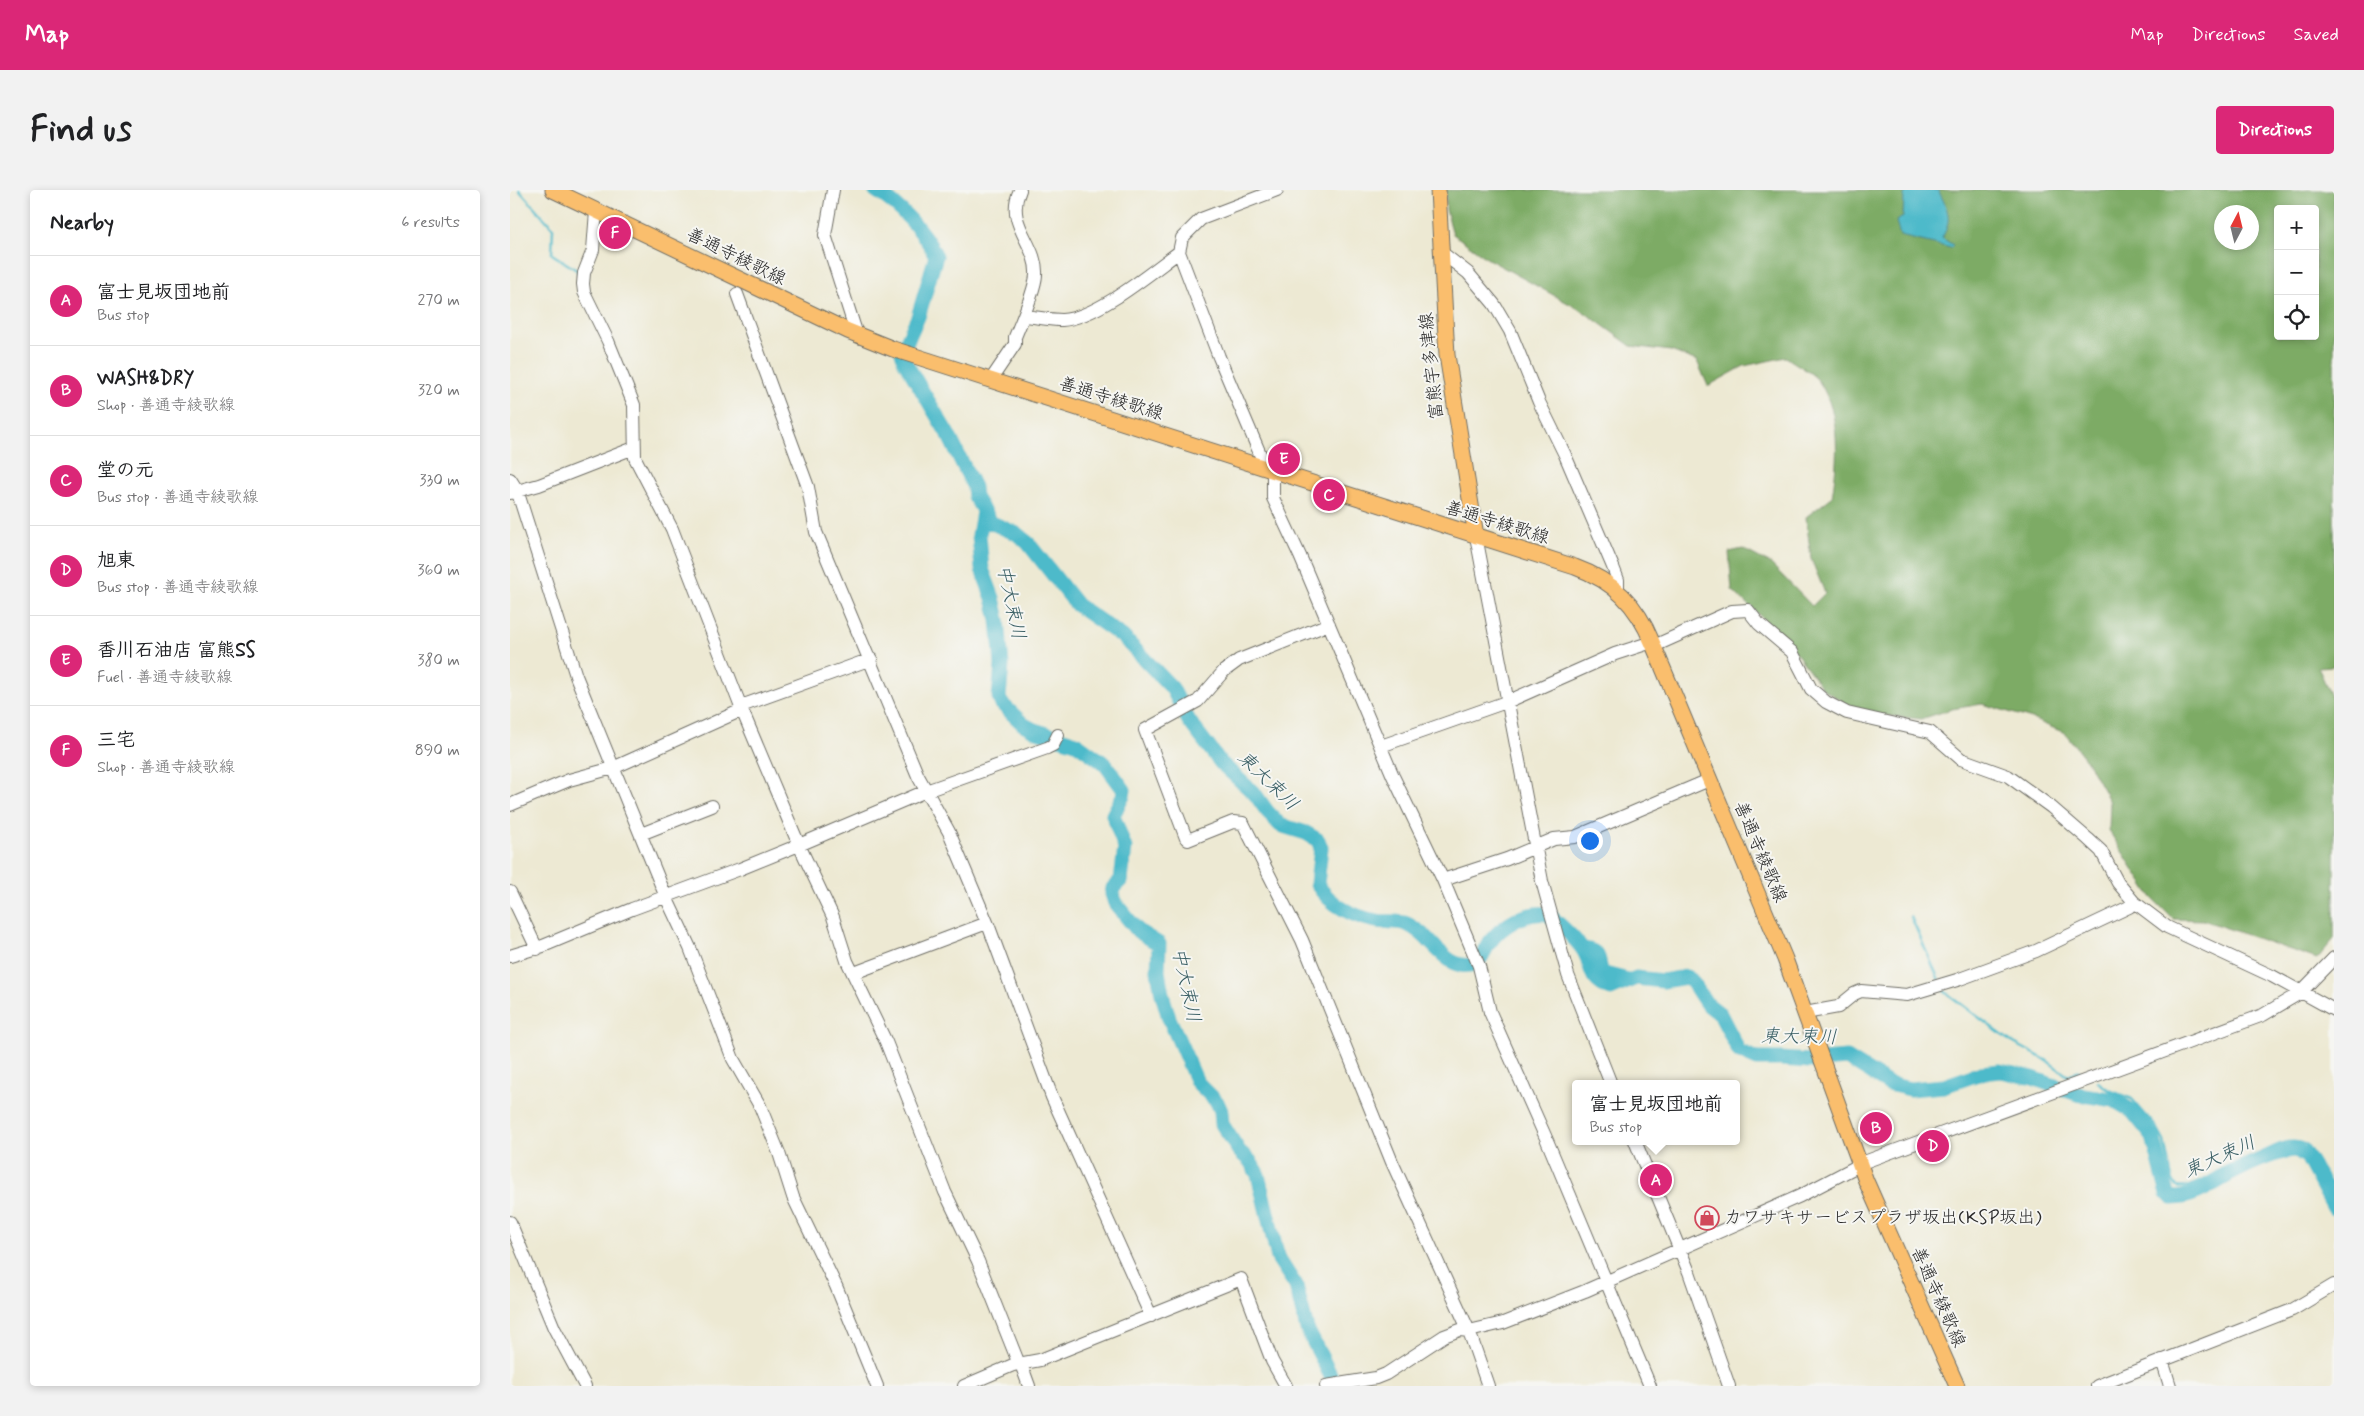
<!DOCTYPE html>
<meta charset="utf-8">
<style>
body{margin:0;font-family:Mynerve,"Klee One",sans-serif;background:#f2f2f2;color:#202124}
.controls{position:absolute;right:15px;top:15px;display:grid;overflow:hidden;border-radius:5px;box-shadow:0 2px 8px #0003}
.controls button{width:45px;height:45px;display:grid;place-items:center;padding:0;border:0;border-bottom:1px solid #e0e0e0;background:#fff;color:#202124;font:25px sans-serif}
.compass{position:absolute;left:1704px;top:15px;width:45px;height:45px;border-radius:50%;background:#fff;box-shadow:0 2px 8px #0003;rotate:7deg}
.you{position:absolute;left:1079px;top:650px;width:18px;height:18px;margin:-12px;border:4px solid #fff;border-radius:50%;background:#1a73e8;box-shadow:0 0 0 8px #1a73e833}
.badge{display:grid;place-items:center;width:32px;height:32px;border-radius:50%;background:#db2777;color:#fff;font-size:16px;font-weight:700}
.pin{position:absolute;translate:-50% -50%;border:2px solid #fff;box-shadow:0 1px 5px #0006}
.popup{position:absolute;left:1062px;top:890px;width:168px;height:65px;box-sizing:border-box;display:grid;place-content:center;border-radius:5px;background:#fff;filter:drop-shadow(0 1px 4px #0005);font-size:16px;white-space:nowrap;color:#757577}
.popup b{font-size:19px;color:#202124}
.popup::after{content:'';position:absolute;left:50%;top:100%;margin-left:-10px;border:10px solid transparent;border-top-color:#fff}
.list{margin:0;padding:0;list-style:none}
h2{display:flex;justify-content:space-between;align-items:center;height:65px;margin:0;padding:0 20px;font-size:21px}
h2 small{font-size:16px;font-weight:400;color:#757577}
.list li{display:grid;grid-template-columns:32px 1fr auto;gap:15px;align-items:center;box-sizing:border-box;height:90px;padding:0 20px;border-top:1px solid #e0e0e0}
.list b{display:block;font-size:19px;white-space:nowrap}
.list p{margin:0;font-size:16px;white-space:nowrap;color:#757577}
.list em{font-size:16px;font-style:normal;color:#757577}
.icon{flex:none;width:28px;height:28px;fill:none;stroke:currentColor;stroke-width:2;stroke-linecap:round;stroke-linejoin:round}
.map{position:relative;flex:none;width:1824px;height:1196px;overflow:hidden;border-radius:5px}
header{display:flex;align-items:center;gap:30px;box-sizing:border-box;height:70px;padding:0 25px;background:#db2777;color:#fff}
header strong{font-size:24px}
nav{display:flex;gap:28px;margin-inline-start:auto;font-size:18px}
.intro{display:flex;align-items:center;justify-content:space-between;box-sizing:border-box;height:120px;padding:0 30px}
h1{margin:0;font-size:35px}
.button{padding:12px 22px;border-radius:5px;background:#db2777;color:#fff;font-size:18px;font-weight:700}
main{display:flex;gap:30px;padding:0 30px}
aside{flex:1;background:#fff;border-radius:5px;box-shadow:0 2px 8px #0003}
.map>svg:first-child{display:block}
</style>
<header>
<strong>Map</strong>
<nav><a>Map</a><a>Directions</a><a>Saved</a></nav>
</header>
<div class="intro"><h1>Find us</h1><a class="button">Directions</a></div>
<main>
<aside>
<h2>Nearby<small>6 results</small></h2>
<ul class="list">
<li><span class="badge">A</span><div><b>富士見坂団地前</b><p>Bus stop</p></div><em>270 m</em></li>
<li><span class="badge">B</span><div><b>WASH&amp;DRY</b><p>Shop · 善通寺綾歌線</p></div><em>320 m</em></li>
<li><span class="badge">C</span><div><b>堂の元</b><p>Bus stop · 善通寺綾歌線</p></div><em>330 m</em></li>
<li><span class="badge">D</span><div><b>旭東</b><p>Bus stop · 善通寺綾歌線</p></div><em>360 m</em></li>
<li><span class="badge">E</span><div><b>香川石油店 富熊SS</b><p>Fuel · 善通寺綾歌線</p></div><em>380 m</em></li>
<li><span class="badge">F</span><div><b>三宅</b><p>Shop · 善通寺綾歌線</p></div><em>890 m</em></li>
</ul>
</aside>
<div class="map">
<svg width="1824" height="1196" viewBox="0 0 1824 1196">
<rect width="100%" height="100%" fill="#f6f6f2"/>
<filter id="ink" filterUnits="userSpaceOnUse"><feTurbulence type="fractalNoise" baseFrequency=".02" numOctaves="2"/><feDisplacementMap in="SourceGraphic" scale="10" xChannelSelector="R" yChannelSelector="G"/><feConvolveMatrix kernelMatrix="1 2 1 2 8 2 1 2 1" color-interpolation-filters="sRGB"/></filter>
<filter id="wash" filterUnits="userSpaceOnUse"><feTurbulence type="fractalNoise" baseFrequency=".0096" numOctaves="4" result="noise"/><feDisplacementMap in="SourceGraphic" scale="20" xChannelSelector="R" yChannelSelector="G"/><feGaussianBlur stdDeviation="1.12" result="paint"/><feColorMatrix in="noise" values="0 0 0 0 0 0 0 0 0 0 0 0 0 0 0 0 0 1.4 0 .05"/><feComposite in="paint" operator="in"/></filter>
<g filter="url(#wash)">
<rect width="100%" height="100%" fill="#ede9d3"/>
<path fill="#7dab65" stroke="#546b48" fill-rule="evenodd" d="M936 0H1824V476L1808 477 1824 513V749L1807 769 1693 730 1663 729 1642 708 1599 641 1600 612 1577 571 1555 543 1522 529 1472 514 1442 519 1411 529 1350 523 1313 499 1278 452 1222 400 1219 362 1233 359 1261 374 1302 416 1315 403 1301 369 1296 327 1322 307C1328 270 1331 226 1310 193 1304 183 1285 174 1276 167L1234 176 1198 196 1187 171 1161 161 1121 156 1074 122 978 69 943 44 936 20ZM1768 19H1805V146H1768ZM1712 22H1742V52H1712Z"/>
<path fill="#4ebaca" stroke="#3c727a" d="M1397 0H1428C1438 19 1443 29 1432 48L1443 55 1441 58 1390 46 1386 31 1393 27 1394 5Z"/>
<g fill="none" stroke-linecap="round" stroke-linejoin="round">
<path stroke="#4ebaca" stroke-width="2.5" d="M9 0 43 38 42 64 68 81V84
M1401 727 1429 790
M1432 797 1434 801 1500 851 1536 870 1558 886 1569 881 1576 886
M1588 892 1599 900 1622 909 1647 938 1654 951 1662 989 1667 997C1683 1001 1706 981 1720 975 1726 972 1733 971 1739 969 1758 961 1776 945 1797 955L1824 999
M1793 963 1797 955"/>
<path stroke="#4ebaca" stroke-width="15" d="M365 0C389 15 414 41 426 66L408 127 392 162 395 172 439 246 464 297 465 307 480 332 507 344 518 353 567 415 613 447 662 498 679 531 711 573 745 604 757 621 770 635 796 643 808 650 811 658 807 694C820 715 843 727 867 731 876 733 888 730 897 734 905 738 915 746 921 753 931 763 946 781 963 774 972 770 974 761 979 753 992 735 1016 721 1038 724 1049 734 1062 745 1071 757 1085 774 1075 790 1101 799L1126 788 1153 791 1176 787 1181 790 1196 813 1210 824 1229 861 1247 869H1271L1300 871 1337 868 1379 894 1400 899 1434 896 1471 883 1490 881 1523 888 1567 904 1604 910 1622 921 1643 947 1656 997 1658 1004 1662 1008C1684 1009 1705 992 1724 982 1739 974 1770 960 1787 960L1797 967 1824 1018
M473 322 469 345 472 379 483 408 488 430 492 475 489 507 491 513 513 534 524 540 566 553 595 574 614 600 613 606 603 625 615 658 611 690 603 698 602 704 605 713 628 741 649 754 648 781 652 804 659 828 687 892 707 912 711 921 712 934 729 961 740 971 748 985 768 1068 786 1096 797 1139 826 1196
M1073 759C1092 761 1088 770 1091 783L1118 790"/>
</g>
</g>
<g filter="url(#ink)">
<g fill="none" stroke-linecap="round" stroke-linejoin="round">
<g stroke="#6f6e66" stroke-width="14">
<path id="minor" d="M323 0 315 45 347 145
M86 21 83 60 74 83 73 94 74 102 98 151 124 215 125 268 162 339 232 520 289 655 416 601 537 558 543 555 548 545
M931 62 958 83 984 114 1000 141 1029 212 1055 265 1103 377 1108 390V402
M227 104 298 297 306 342 408 586 439 642 479 737 542 907 641 1126
M514 126C526 127 540 130 552 130 587 128 640 83 669 62
M480 191 505 154V147C511 132 525 101 526 85 528 54 494 34 510 0
M756 278 709 167 669 62 672 48 691 29 767 0
M763 280V308L790 366 883 586 933 690 969 776 980 822 1036 948 1140 1196
M0 289 7 300 66 486 156 707 180 758 223 869 250 916 269 963 283 1007 326 1096 367 1196
M0 303 29 295 124 258
M966 346 1032 691 1058 785 1101 894
M819 434 729 470 714 481 688 511 635 540 676 648 678 650 723 632 733 633 792 750 882 972 959 1141 978 1196
M1144 456 1222 421 1238 420 1249 434 1282 462 1301 499 1316 512 1337 523 1420 542 1451 569 1498 586 1541 617 1578 649 1591 661 1608 693 1624 712 1657 737 1762 786 1824 820
M231 516 361 469
M871 556 999 511 1105 464 1142 452
M0 615 59 590 103 578 232 520
M131 644 202 616
M933 690 997 669 1044 649 1065 647 1199 590
M0 702 27 759
M0 766 33 756 122 719 230 679 289 655 323 727 337 771 376 852 435 1002 468 1071 509 1174
M344 783 477 733
M1295 823 1328 817 1344 804 1351 801 1397 805 1447 790 1526 761 1619 717 1624 712
M1125 951 1179 1082 1219 1196
M0 1032 44 1138 75 1196
M1652 1170 1660 1196
M511 1174 519 1196
M454 1196 503 1175 530 1170 731 1089 762 1171 776 1196
M816 1196 866 1188 876 1184 934 1146 950 1140 959 1141 993 1133 1075 1101 1290 1006 1357 971 1753 825 1790 803 1824 768
M1587 1196 1782 1120 1824 1095"/>
</g>
<g stroke="#6f6e66" stroke-width="17">
<path id="major" d="M43 0 338 141 383 159 1065 377C1104 391 1127 415 1142 452L1275 769 1356 991 1447 1196
M928 0 937 165 966 346"/>
</g>
<use href="#minor" stroke="#fff" stroke-width="12"/>
<use href="#major" stroke="#fabe6d" stroke-width="15"/>
</g>
</g>
<defs>
<g id="shop-ring" transform="scale(1.25)"><circle r="9.5" fill="#f6f6f2" stroke="#d1495b" stroke-width="1.5"/><path d="M-5-2.5h2.3a2.7 3.5 0 0 1 5.4 0H5L5.5 6h-11ZM-1.5-2.5h3a1.5 2.3 0 0 0-3 0Z" fill="#d1495b"/></g>
</defs>
<g fill-rule="evenodd">
<use href="#shop-ring" x="1197" y="1028"/>
</g>
<g text-anchor="middle" dominant-baseline="central" stroke-width="4" stroke-linejoin="round" paint-order="stroke">
<g font-size="18" fill="#2b2b2b" stroke="#f6f6f2">
<text transform="translate(226 67) rotate(26)">善通寺綾歌線</text>
<text transform="translate(922 176) rotate(-96)">富熊宇多津線</text>
<text transform="translate(601 209) rotate(17)">善通寺綾歌線</text>
<text transform="translate(987 333) rotate(17)">善通寺綾歌線</text>
<text transform="translate(1250 662) rotate(67)">善通寺綾歌線</text>
<text transform="translate(1428 1107) rotate(66)">善通寺綾歌線</text>
</g>
<g font-size="18" fill="#2b2b2b" stroke="#f6f6f2" text-anchor="start">
<text x="1214" y="1028">カワサキサービスプラザ坂出(KSP坂出)</text>
</g>
<g font-size="19" font-style="italic" fill="#375d63" stroke="#f6f6f2">
<text transform="translate(501 412) rotate(78)">中大束川</text>
<text transform="translate(758 591) rotate(44)">東大束川</text>
<text transform="translate(676 795) rotate(78)">中大束川</text>
<text transform="translate(1289 847) rotate(1)">東大束川</text>
<text transform="translate(1710 967) rotate(-24)">東大束川</text>
</g>
</g>
</svg>
<div class="controls">
<button>+</button>
<button>−</button>
<button><svg class="icon" aria-label="locate" viewBox="0 0 24 24"><circle cx="12" cy="12" r="6"/><path d="M12 2v4M12 18v4M2 12h4M18 12h4"/></svg></button>
</div>
<svg class="compass" viewBox="-18 -18 36 36"><path d="M0-13l5 13h-10z" fill="#e53935"/><path d="M0 13l5-13h-10z" fill="#757577"/></svg>
<div class="you"></div>
<div class="pin badge" style="left:1146px;top:990px">A</div>
<div class="popup"><b>富士見坂団地前</b>Bus stop</div>
<div class="pin badge" style="left:1366px;top:938px">B</div>
<div class="pin badge" style="left:819px;top:305px">C</div>
<div class="pin badge" style="left:1423px;top:956px">D</div>
<div class="pin badge" style="left:774px;top:269px">E</div>
<div class="pin badge" style="left:105px;top:43px">F</div>
</div>
</main>
